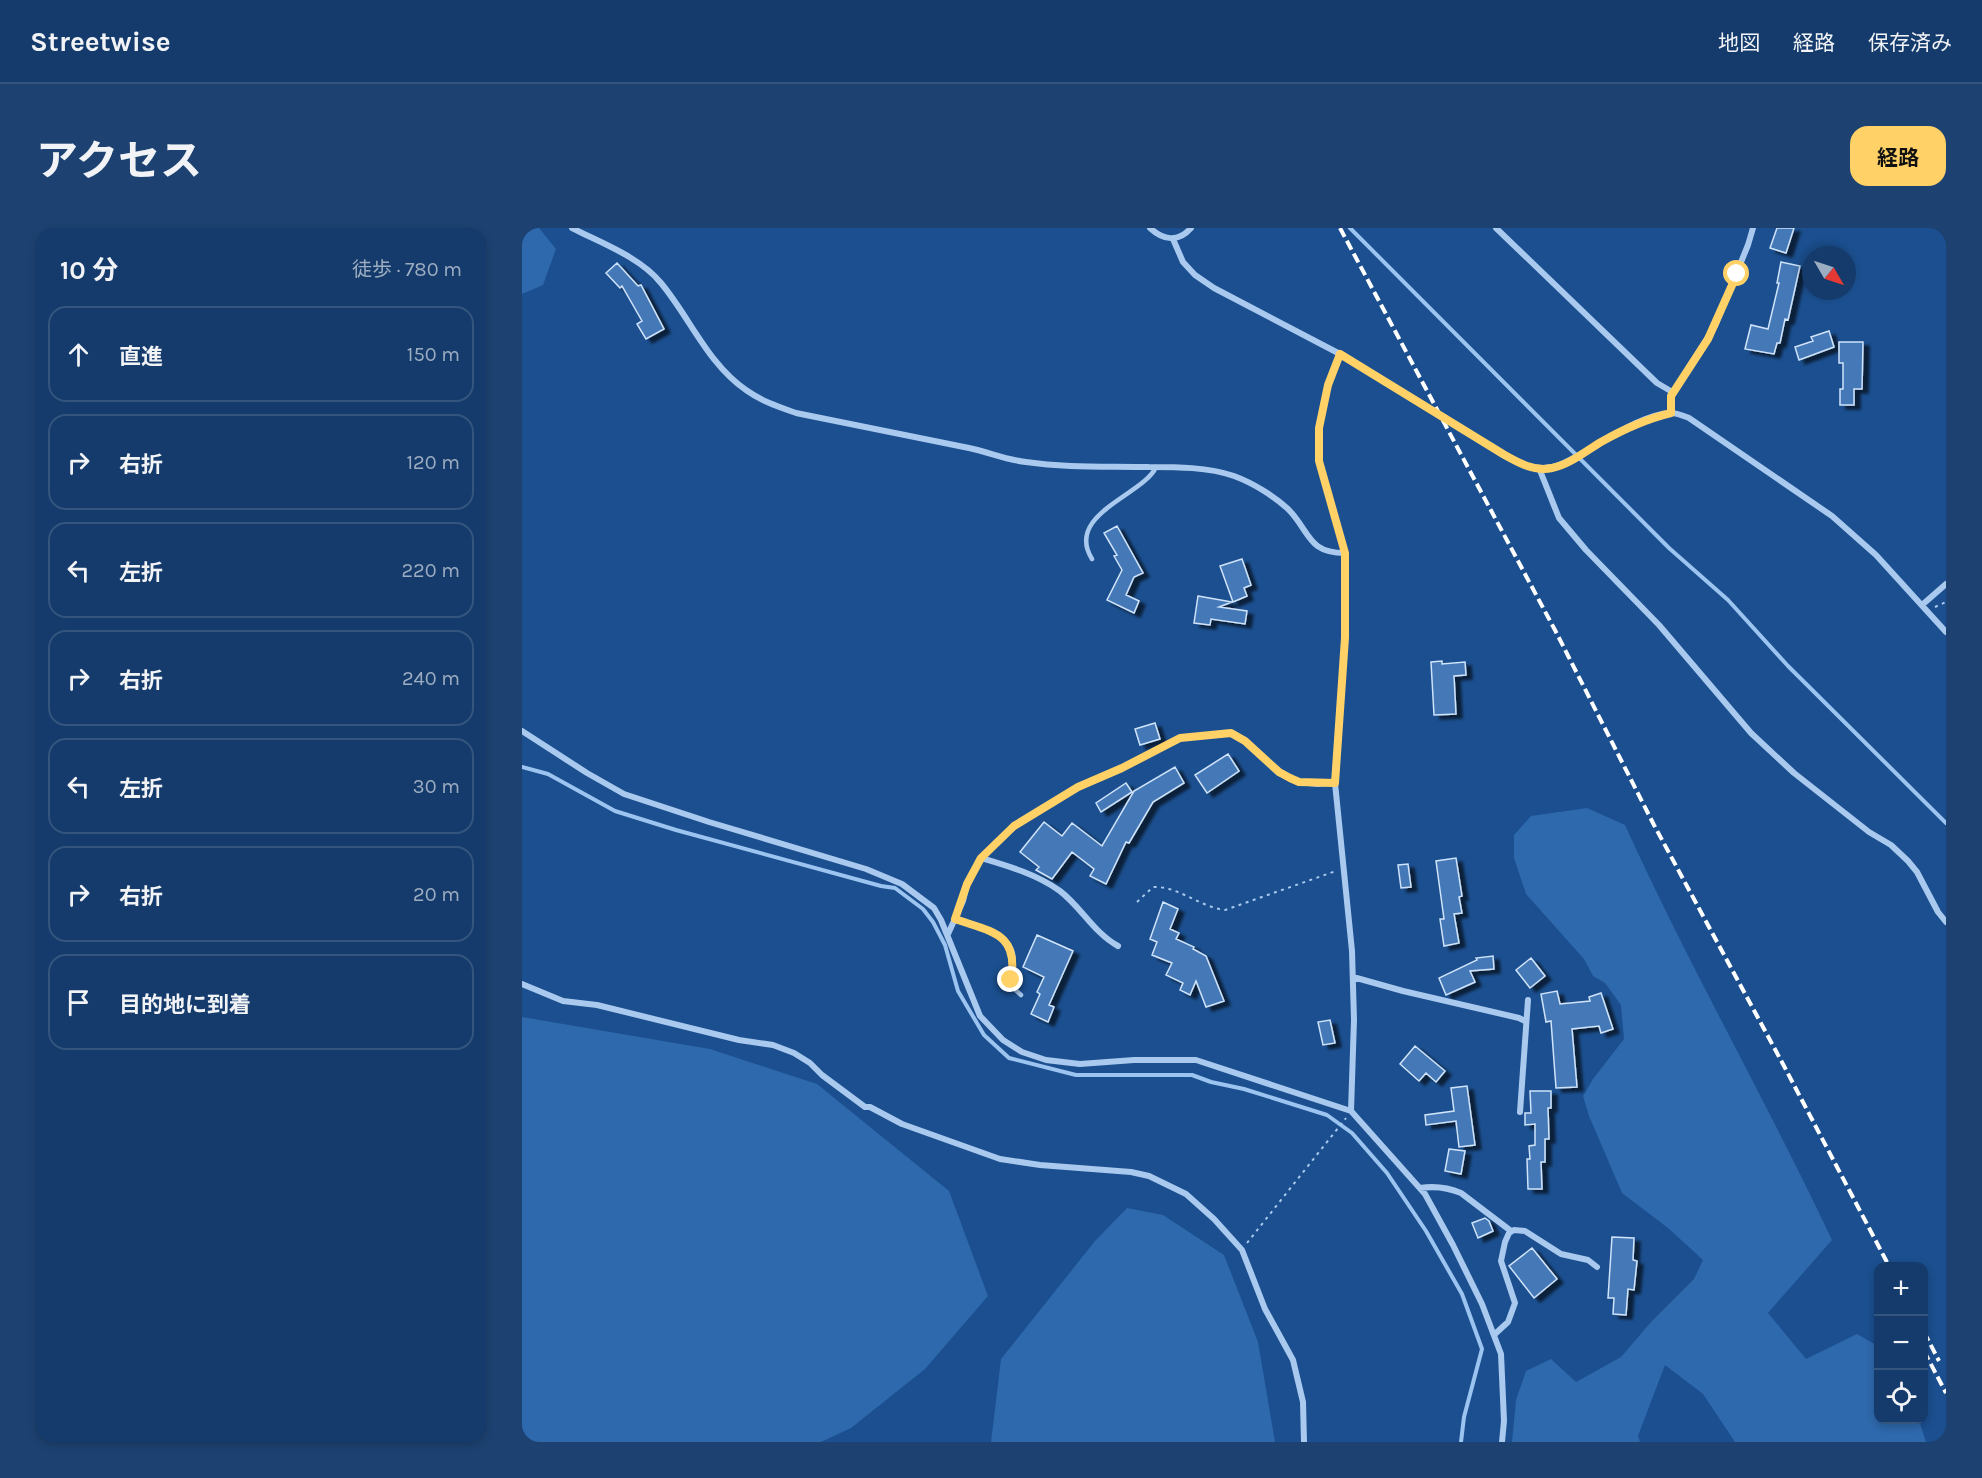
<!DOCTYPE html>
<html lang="ja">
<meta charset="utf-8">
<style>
body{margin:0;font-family:Karla,"Noto Sans JP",sans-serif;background:#1d4271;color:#f1f3f6}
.controls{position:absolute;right:18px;bottom:18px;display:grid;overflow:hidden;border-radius:12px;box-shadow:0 3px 9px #0003}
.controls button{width:54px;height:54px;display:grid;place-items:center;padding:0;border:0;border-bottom:2px solid #33557e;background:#143b6b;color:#f1f3f6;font:30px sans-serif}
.compass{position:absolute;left:1280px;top:18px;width:54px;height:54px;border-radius:50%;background:#143b6b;box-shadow:0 3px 9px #0003;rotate:129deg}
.stop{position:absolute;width:18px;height:18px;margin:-14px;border:4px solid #ffd166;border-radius:50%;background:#fff}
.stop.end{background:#ffd166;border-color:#fff;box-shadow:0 2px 6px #0008}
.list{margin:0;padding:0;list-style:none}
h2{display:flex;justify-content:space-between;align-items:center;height:78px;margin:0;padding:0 24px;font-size:26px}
h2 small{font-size:20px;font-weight:400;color:#9dadc1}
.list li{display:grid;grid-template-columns:39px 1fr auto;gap:18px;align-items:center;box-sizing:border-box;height:96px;margin:0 12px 12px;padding:0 12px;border:2px solid #33557e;border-radius:18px}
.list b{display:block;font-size:22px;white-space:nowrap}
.list em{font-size:20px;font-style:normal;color:#9dadc1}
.icon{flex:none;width:33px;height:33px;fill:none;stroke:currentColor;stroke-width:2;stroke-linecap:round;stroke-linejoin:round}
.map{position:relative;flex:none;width:1424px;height:1214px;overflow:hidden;border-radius:18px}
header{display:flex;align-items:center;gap:36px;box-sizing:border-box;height:84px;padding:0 30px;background:#143b6b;border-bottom:2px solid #33557e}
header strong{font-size:28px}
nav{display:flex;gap:33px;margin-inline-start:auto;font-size:21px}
.intro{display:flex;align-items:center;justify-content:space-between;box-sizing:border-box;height:144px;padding:0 36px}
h1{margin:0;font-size:42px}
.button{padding:15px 27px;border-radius:18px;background:#ffd166;color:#111;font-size:21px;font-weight:700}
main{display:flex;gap:36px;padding:0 36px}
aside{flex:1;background:#143b6b;border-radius:18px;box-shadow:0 3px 9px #0003}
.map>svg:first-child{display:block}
</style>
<header>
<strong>Streetwise</strong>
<nav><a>地図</a><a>経路</a><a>保存済み</a></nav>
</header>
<div class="intro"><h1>アクセス</h1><a class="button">経路</a></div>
<main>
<aside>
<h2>10 分<small>徒歩 · 780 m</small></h2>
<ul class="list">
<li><svg class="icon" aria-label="ahead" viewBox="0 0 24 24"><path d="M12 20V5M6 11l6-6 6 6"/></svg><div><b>直進</b></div><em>150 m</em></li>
<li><svg class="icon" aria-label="right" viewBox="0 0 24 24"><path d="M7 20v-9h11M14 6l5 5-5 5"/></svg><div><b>右折</b></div><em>120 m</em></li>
<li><svg class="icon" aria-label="left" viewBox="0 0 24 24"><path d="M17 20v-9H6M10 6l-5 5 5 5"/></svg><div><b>左折</b></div><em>220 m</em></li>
<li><svg class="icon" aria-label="right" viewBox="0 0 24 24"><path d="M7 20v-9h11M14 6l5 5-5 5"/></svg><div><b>右折</b></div><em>240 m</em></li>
<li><svg class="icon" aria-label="left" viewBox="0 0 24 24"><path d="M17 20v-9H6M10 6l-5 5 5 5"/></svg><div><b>左折</b></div><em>30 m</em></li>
<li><svg class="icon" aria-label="right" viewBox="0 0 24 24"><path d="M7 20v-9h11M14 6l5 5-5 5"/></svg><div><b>右折</b></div><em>20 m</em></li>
<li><svg class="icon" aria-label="arrive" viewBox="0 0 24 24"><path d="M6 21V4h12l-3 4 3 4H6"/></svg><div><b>目的地に到着</b></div></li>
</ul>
</aside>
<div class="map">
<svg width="1424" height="1214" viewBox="0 0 1424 1214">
<defs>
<filter id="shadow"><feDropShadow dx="6" dy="4" stdDeviation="1.5" flood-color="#0009"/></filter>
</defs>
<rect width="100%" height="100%" fill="#1b4f8f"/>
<path fill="#2e69ad" d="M0 0H17L34 21 21 57 0 66Z
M1065 580 1103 597C1167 738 1244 872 1310 1012L1246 1085 1284 1131 1335 1106 1356 1118V1192H1397L1404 1214H1213L1181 1166 1143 1137 1116 1208 1118 1214H990L994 1172 1004 1143 1029 1131 1054 1154 1099 1129 1129 1094 1172 1051 1181 1032 1146 1000 1100 965 1067 888 1061 868 1071 851 1102 811 1099 777 1083 755 1071 748 1062 731 1004 666 992 630V607L1009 588Z
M0 789 188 821 295 856 427 963 466 1068 403 1141 329 1200 299 1214H0Z
M605 980 641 987 702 1027 736 1114 753 1214H469L479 1131 573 1013Z"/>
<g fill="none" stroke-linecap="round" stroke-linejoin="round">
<path stroke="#9cc4f0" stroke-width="4" d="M828 0 1147 320 1206 372 1266 438 1424 595
M0 539 26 546 93 583 154 602 359 658 373 660 401 681 411 694 423 717 436 763 462 807 487 830 554 847H670L689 854 722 861 805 887 830 905 865 945 904 1003 940 1066 960 1121 942 1189 939 1214"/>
</g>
<path fill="#4478b7" stroke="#cfe3fa" stroke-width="1.5" filter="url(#shadow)" d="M1255 0H1272L1264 25 1248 20Z
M1259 34 1278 38 1266 92 1263 91 1258 115H1255L1252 126 1223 121 1229 97 1246 101 1257 55H1255Z
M95 35 116 58 119 57 142 101 124 111 115 96 120 93 100 58 98 60 84 45Z
M1307 103 1312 119 1277 132 1273 119 1291 113 1289 109Z
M1317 114H1341L1340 161H1332V177H1318V161H1321V135H1317Z
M595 298 621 345 612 349 604 367 617 373 612 385 585 372 600 342 592 328 595 327 582 305Z
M720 331 729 357 722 360 725 368 711 374 698 338Z
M676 368 710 374 697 379 725 383 723 396 689 391 688 397 672 395Z
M920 433V436L943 434 944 447 932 448 934 486 912 487 909 434Z
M633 495 638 511 618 517 613 501Z
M706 526 717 543 685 565 673 547Z
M653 539 662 555 631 574 607 615 604 614 584 656 568 648 572 641 550 624 530 651 514 642 517 639 498 624 522 594 540 608 550 595 580 618 612 563Z
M604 555 610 564 579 584 574 575Z
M934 630 940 668 937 669 940 685 932 686 937 715 922 718 918 691H922L914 633Z
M886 636 889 659 879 660 876 637Z
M641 674 656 681 648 701 657 705 654 711 672 719 671 721 684 728 702 773 684 779 674 753 668 767 658 762 661 755 644 747 650 735 630 727 635 714 628 711Z
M515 707 551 723 527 777 532 779 526 794 509 786 518 766 515 764 522 749 501 739Z
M971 728 972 741 948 743 953 754 924 767 917 750 955 732 954 730Z
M1009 730 1023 748 1008 760 994 742Z
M1035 763 1038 776 1068 773 1067 769 1079 765 1091 801 1079 805 1077 798 1050 801 1055 859 1034 860 1029 793 1024 794 1019 766Z
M808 792 813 815 801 817 796 794Z
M893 818 923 843 914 854 904 845 897 853 878 836Z
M945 858 953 917 937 919 934 893 904 897 903 887 932 883 929 860Z
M1008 863H1029V880H1026L1027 911H1023V934H1019L1020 961H1006L1005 931H1008L1007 918 1013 917V896L1003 897V885H1009Z
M927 921 943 923 939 946 923 943Z
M963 990 967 993 971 1003 956 1010 950 995Z
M1090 1009 1112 1010 1111 1032 1115 1033 1112 1062 1106 1061 1104 1087 1091 1086 1092 1070H1086Z
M1010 1020 1035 1051 1012 1070 987 1038Z"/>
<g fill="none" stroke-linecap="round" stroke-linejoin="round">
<path stroke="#a9c9ee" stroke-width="2" stroke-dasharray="3 4.5" stroke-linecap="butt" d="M1413 379 1424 374
M615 674 631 659C657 658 677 679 703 682L814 643
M725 1015 824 890"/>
<path stroke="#a9c9ee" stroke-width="4.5" d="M570 331C542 286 622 267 634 239
M433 691C452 697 486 703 491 726 493 737 489 748 490 759L499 767"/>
<path stroke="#a9c9ee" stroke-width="6" d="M50 0C79 15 118 29 139 55 168 90 186 136 224 162 239 173 257 179 274 185 331 197 389 208 447 220 466 224 485 232 504 234 545 240 586 238 627 239 655 239 686 239 712 248 731 255 752 268 766 281 788 303 785 325 823 325
M628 0C641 12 656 15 669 0
M974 0 1135 155 1152 165
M651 11 661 34 673 47 692 60 818 126 981 227C998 236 1017 245 1037 237 1069 224 1115 186 1149 185 1155 185 1162 188 1167 190L1310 288 1354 327 1424 404
M818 126 806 157 797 200V233L823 325V410L813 555 830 723 832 792 829 883
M1148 185 1149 168 1193 98 1226 17 1231 0
M1017 240 1037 290 1064 322 1137 397 1229 505 1272 545 1347 604 1369 617 1386 633 1395 644 1416 684 1424 694
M1400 377 1424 356
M0 503 65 545 102 566 187 594 344 641 380 656 412 680 419 692 458 788 481 812 500 824 524 832 558 836 612 832H674L829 883 903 966 931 1017 960 1076 979 1126 982 1193 980 1214
M459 630C486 638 514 646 538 663 559 679 572 705 596 718
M426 706 441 673 445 656 459 630 492 598 556 559 600 540 658 510 709 505 723 513 757 545 768 550 777 554 796 556 813 555
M831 749 881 763 997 790 1003 793
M0 756 41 773 75 777 217 812 251 817 272 825 288 835 300 847 343 879H348L380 896 478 931 518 937 609 944 627 948 664 966 692 991 720 1022 743 1081 771 1132 781 1174 782 1214
M998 884 1006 772
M898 960C912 958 925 959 939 965L989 1003
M973 1106 986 1094 993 1075 979 1033 983 1014 987 1005 992 1002 1003 1003 1039 1026 1066 1032 1075 1039"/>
<path stroke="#fff" stroke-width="4" stroke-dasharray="10 4.5" stroke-linecap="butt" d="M818 0 1034 404 1132 597 1262 838 1367 1038
M1402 1104 1417 1133
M1402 1123 1424 1165"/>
</g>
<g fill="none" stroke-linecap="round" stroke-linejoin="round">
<path stroke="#ffd166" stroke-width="8" d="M489 752C497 705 470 704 433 691L445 656 459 630 492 598 556 559 600 540 658 510 709 505 723 513 757 544 768 550 777 554 813 555 823 410V325L797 233V200L806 157 818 126 981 226C995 234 1012 244 1030 240 1047 237 1064 223 1079 214 1102 201 1124 191 1149 185V168L1186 111 1215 46"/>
</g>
</svg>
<div class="controls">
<button>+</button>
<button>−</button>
<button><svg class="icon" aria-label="locate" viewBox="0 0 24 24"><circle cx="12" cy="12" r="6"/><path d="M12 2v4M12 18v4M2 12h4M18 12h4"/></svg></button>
</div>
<svg class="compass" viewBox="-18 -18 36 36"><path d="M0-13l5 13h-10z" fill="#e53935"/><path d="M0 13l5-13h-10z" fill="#9dadc1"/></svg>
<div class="stop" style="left:1215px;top:46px"></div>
<div class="stop end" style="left:489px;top:752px"></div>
</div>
</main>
